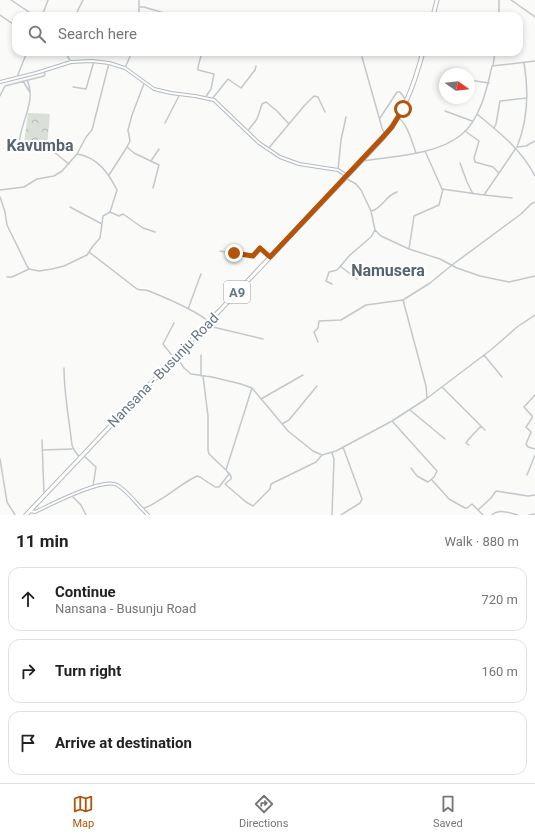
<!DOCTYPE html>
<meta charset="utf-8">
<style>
body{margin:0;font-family:Roboto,sans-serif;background:#f6f6f6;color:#222}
.compass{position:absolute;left:439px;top:68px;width:36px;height:36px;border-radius:50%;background:#fff;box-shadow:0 2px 6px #0003;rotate:104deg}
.stop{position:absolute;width:12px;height:12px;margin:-9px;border:3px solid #b45309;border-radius:50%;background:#fff}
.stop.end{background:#b45309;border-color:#fff;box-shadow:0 1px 4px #0008}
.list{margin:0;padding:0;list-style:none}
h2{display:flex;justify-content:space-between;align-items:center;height:52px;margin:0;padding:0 16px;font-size:17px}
h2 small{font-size:13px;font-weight:400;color:#767676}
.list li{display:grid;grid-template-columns:26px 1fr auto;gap:12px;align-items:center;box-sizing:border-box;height:64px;margin:0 8px 8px;padding:0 8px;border:1px solid #e0e0e0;border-radius:12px}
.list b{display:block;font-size:15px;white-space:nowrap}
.list p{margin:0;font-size:13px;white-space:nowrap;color:#767676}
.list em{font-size:13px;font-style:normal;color:#767676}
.icon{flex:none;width:22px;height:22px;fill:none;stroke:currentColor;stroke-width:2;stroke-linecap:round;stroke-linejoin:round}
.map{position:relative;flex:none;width:535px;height:515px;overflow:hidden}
.search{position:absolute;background:#fff;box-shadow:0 2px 6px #0003;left:12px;right:12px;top:12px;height:44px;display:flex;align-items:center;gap:10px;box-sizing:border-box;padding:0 14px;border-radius:12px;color:#767676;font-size:15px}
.sheet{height:268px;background:#fff}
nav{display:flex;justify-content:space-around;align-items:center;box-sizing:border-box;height:56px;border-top:1px solid #e0e0e0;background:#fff;font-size:11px;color:#767676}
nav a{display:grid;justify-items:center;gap:2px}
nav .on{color:#b45309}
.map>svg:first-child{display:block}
</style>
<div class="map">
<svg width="535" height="515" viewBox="0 0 535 515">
<defs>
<pattern id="forest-crowns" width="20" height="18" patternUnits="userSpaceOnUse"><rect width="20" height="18" fill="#dadfd7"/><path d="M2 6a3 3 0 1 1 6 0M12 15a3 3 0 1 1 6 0" fill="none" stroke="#b4b9b4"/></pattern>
</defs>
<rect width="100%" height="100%" fill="#fafaf8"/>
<path fill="url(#forest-crowns)" d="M28 113 50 114 47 146 24 143Z"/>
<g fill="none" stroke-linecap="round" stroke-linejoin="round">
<g stroke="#b3babf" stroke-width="4">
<path id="secondary" d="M0 82 36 73 71 62 92 61 109 63 125 68 154 89 171 93 195 96 214 100 259 143 280 157 299 164 338 170 347 176
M30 511 35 512C50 505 103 477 117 485 127 490 139 507 148 515"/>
</g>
<g stroke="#b5babe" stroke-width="5">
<path id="primary" d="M433 16 437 0
M26 515 383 138C405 111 414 85 423 52"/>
</g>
<path stroke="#c3c8cc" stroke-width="1.5" d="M11 0 35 16
M499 0V16
M511 0 535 17
M139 7H144L174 16
M0 15 16 26
M42 16 48 0
M75 16 83 0
M139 16V0
M65 52 71 62
M202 52 198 67V70L214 74 211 89 205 98
M362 57 382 128 385 135
M493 66 495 52
M125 68 132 52
M17 77 27 52
M442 80 445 79
M469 80 489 83
M23 81 29 91
M73 87 86 89 94 61
M0 96 5 86 44 76 45 75 44 71
M212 99 228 79 241 88 255 70 256 66
M445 111 472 121
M477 114C500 133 521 149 535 176
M398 117C408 125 412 142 416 153
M380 118 397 92H400L406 100
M165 123 180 94
M494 128 496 124 500 101 527 98
M465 131 479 141 474 158 475 162 493 167 499 173
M247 132 257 119 262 104 266 102 277 111 289 124
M19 144C20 123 37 101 27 80
M127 147 134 153 159 165 153 188
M517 147C528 120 529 92 524 63
M517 147 526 146 535 141
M268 149 304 106 314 96 318 97 325 112
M425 151 442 189 484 195 516 148
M54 152 69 164
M77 154 86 137 92 130 109 63
M151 161 159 149
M363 161C394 156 436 155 461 135 480 120 487 89 492 66L535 61
M460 163 467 182 473 194
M338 170 341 140 346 117
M109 175 127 147 130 141 128 130 132 115 145 81
M345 178 356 184 361 190 371 211 375 230 381 236 409 249 440 259 457 268 480 276 509 282 535 276
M0 190 24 187 37 179 54 176 62 171 77 154C97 157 108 172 117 190L110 212 103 216 100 238 93 246 87 255 64 266 52 269 39 271 29 269 27 266 7 225 5 212 0 197
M484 195 512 198
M70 207 102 224
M371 211C381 210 386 195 397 192
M110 212 119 216 123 214 143 228 155 232
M409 249 414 216 439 205 443 189
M220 251 250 256H253L260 248 270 257
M89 252 137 289C141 291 145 289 149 291 166 298 196 310 209 322
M340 266 357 279
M7 277H12L29 269
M332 284 326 281 329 272 337 270 350 255 371 237 375 230
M188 309 201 274
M212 319 214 321 213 327 263 339
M174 323 163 344 174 358
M318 342 314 332 318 328 319 321 341 320 366 305 403 300
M201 355V376
M484 355 502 377
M176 356 184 368 191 374 212 377 241 384 252 388 288 431 313 451 322 455 336 451 392 421 426 399 492 349 517 327 535 315
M64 368C64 394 69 419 72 445L74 450 80 458
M203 376 208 416V450L209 454 226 470
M442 387 485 430
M535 395 524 407 532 416V418L526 427 531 432 526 444 528 447 535 449
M427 398 426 386 403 300 430 283 452 265 521 214 531 204 535 202
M261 399 303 375
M410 410 445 439
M392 421 437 471 434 477 428 482 417 476 411 468
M282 424 289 420 317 386
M42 440 44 494
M469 445 466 443 468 440 481 426
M42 450 72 449
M332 453 334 459 332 515
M83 455 96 467 93 486
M0 459 7 502 15 515
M229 473 231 476V479L225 484 246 502 253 506 270 489 271 484 316 462 322 455
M527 475 535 455
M432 480 449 499 465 508H467L472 504 483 515
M72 496 81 505 86 515
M142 509C162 502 178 485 197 476L200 477 215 487H219L229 474 226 470 252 388
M478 510 491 498 496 491 528 496 535 495
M341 515 360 503 362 499 343 447
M492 515C498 508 510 513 518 515
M529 515 535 514"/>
<use href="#secondary" stroke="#fff" stroke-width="2"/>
<use href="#primary" stroke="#fff" stroke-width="3"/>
</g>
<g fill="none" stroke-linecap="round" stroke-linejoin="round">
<path stroke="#b45309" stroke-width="5" d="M234 253 253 256 260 248 270 257 382 138 392 127 403 109"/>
</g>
<g text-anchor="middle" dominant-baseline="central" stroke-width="4" stroke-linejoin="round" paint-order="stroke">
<rect fill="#fff" stroke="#939fa8" stroke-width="1" x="224" y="281" width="26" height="22" rx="3"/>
<g font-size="13" font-weight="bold" fill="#657683">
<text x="237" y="292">A9</text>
</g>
<g font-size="14" fill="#657683" stroke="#fff">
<text transform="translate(163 370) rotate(-46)">Nansana - Busunju Road</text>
</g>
<g font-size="16" font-weight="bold" fill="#57646e" stroke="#fff">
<text x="40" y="145">Kavumba</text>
<text x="388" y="270">Namusera</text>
</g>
</g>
</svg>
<svg class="compass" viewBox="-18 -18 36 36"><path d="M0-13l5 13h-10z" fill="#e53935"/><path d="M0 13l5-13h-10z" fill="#767676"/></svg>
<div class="stop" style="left:403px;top:109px"></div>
<div class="stop end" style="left:234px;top:253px"></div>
<div class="search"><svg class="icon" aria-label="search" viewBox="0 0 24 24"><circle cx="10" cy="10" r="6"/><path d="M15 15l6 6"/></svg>Search here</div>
</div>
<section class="sheet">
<h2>11 min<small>Walk · 880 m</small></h2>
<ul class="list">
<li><svg class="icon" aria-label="ahead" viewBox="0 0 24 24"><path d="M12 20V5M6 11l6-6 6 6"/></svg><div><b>Continue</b><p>Nansana - Busunju Road</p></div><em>720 m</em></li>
<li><svg class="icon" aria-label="right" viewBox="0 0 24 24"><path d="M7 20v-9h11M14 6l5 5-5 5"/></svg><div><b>Turn right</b></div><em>160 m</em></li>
<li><svg class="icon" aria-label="arrive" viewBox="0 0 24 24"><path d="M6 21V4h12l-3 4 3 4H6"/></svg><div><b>Arrive at destination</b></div></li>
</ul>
</section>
<nav>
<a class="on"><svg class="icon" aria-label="map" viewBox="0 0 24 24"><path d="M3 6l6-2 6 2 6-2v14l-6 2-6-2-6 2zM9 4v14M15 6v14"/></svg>Map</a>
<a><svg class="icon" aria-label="directions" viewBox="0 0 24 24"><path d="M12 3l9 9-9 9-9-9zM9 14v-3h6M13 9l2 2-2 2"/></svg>Directions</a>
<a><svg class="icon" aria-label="saved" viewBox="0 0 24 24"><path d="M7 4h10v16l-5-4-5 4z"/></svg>Saved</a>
</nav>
